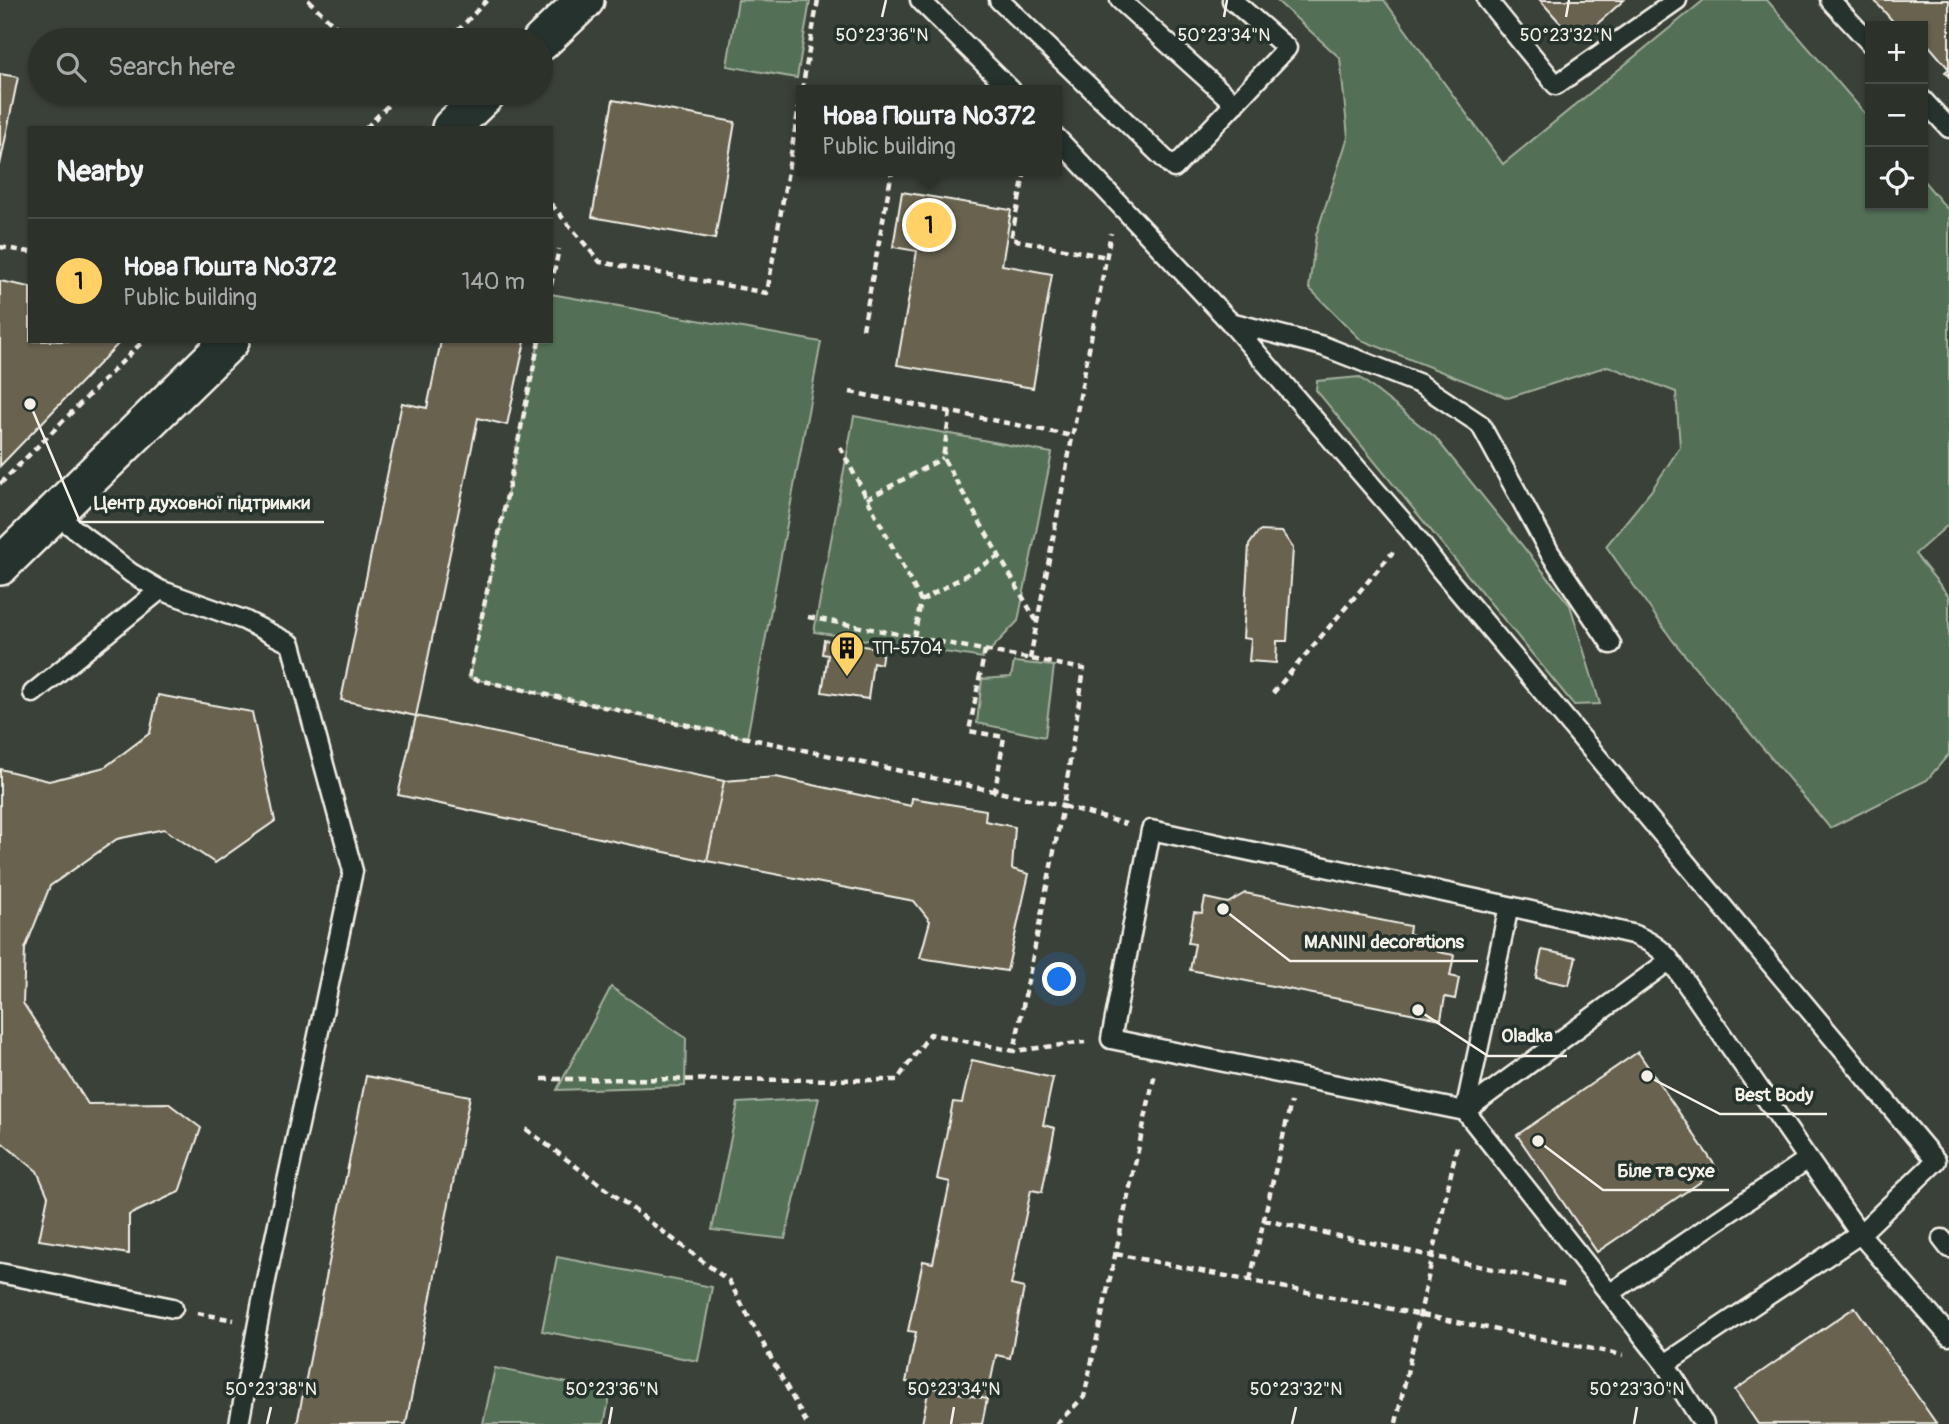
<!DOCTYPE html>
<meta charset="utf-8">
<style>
body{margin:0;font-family:Pangolin,sans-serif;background:#343932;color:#f1f3f6}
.controls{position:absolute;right:21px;top:21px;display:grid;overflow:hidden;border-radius:0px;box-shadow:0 2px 5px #0004}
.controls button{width:63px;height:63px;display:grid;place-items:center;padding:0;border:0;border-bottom:2px solid #484c47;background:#2c312a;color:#f1f3f6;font:35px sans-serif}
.you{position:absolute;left:1060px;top:980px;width:24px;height:24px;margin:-18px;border:5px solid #fff;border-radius:50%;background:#1a73e8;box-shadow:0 0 0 10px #1a73e833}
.badge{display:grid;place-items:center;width:46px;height:46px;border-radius:50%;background:#ffd166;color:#111;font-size:23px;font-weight:700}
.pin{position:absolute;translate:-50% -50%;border:4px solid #fff;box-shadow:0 2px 7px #0006}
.popup{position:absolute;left:796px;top:85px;width:266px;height:91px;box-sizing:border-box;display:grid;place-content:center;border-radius:0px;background:#2c312a;filter:drop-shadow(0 2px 5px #0005);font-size:23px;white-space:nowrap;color:#a6a9a8}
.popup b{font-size:26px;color:#f1f3f6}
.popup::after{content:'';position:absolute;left:50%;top:100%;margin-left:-14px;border:14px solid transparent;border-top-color:#2c312a}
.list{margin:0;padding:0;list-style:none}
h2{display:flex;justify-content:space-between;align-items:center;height:91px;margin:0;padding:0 28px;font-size:30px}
h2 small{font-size:23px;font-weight:400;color:#a6a9a8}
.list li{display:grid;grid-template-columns:46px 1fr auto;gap:21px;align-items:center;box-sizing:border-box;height:126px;padding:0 28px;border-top:2px solid #484c47}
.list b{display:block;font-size:26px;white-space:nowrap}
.list p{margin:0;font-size:23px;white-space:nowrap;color:#a6a9a8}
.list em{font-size:23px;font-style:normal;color:#a6a9a8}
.icon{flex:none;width:38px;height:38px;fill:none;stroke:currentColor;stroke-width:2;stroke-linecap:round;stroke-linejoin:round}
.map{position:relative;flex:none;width:1949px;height:1424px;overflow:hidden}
.search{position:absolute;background:#2c312a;box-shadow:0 2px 5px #0004;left:28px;top:28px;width:525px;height:77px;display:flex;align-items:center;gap:18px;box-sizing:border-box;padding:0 24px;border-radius:38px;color:#a6a9a8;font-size:26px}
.panel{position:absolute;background:#2c312a;box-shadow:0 2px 5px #0004;left:28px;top:126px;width:525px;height:217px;border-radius:0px}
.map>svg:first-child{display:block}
</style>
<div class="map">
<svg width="1949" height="1424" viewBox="0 0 1949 1424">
<rect width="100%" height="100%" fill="#3a4138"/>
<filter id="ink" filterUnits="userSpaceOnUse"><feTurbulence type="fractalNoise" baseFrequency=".0143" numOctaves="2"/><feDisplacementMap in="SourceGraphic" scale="14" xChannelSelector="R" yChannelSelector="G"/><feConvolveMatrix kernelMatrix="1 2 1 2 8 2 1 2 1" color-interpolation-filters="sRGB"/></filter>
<g filter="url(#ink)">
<path fill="#536f56" stroke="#a4b09f" stroke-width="2" d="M738 0 810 1 797 78 727 66Z
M1276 0H1384L1503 164 1704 0H1767L1870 119V205H1923V180L1949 211V524L1915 554 1949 596V754L1927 780 1830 828 1673 641 1606 546 1651 491 1680 447 1676 392 1608 366 1508 398 1361 340 1309 288 1316 235 1348 137 1340 58Z
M551 294 821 342 747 738 469 678 539 341H551Z
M1359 377 1435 437 1570 605 1600 704 1574 705 1316 390 1317 381Z
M854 416 1052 453 1018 621 983 658 814 632Z
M1014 662 1054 666 1045 737 977 723 982 679 1011 677Z
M611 987 686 1038 685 1086 557 1090Z
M819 1098 785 1239 712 1230 738 1103Z
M557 1257 712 1287 698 1361 542 1331Z
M495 1368 611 1392 604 1424H483Z"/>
<path fill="#676250" stroke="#f4f1e8" stroke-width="2" d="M1540 0H1624L1577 42Z
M1874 0H1949V77L1945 72 1949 69 1925 41 1923 43V26H1897Z
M0 74 18 77 0 165Z
M613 100 735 122 715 239 592 217Z
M902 192 1011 210 1002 265 1052 274 1033 388 897 365 917 251 893 247Z
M0 281 30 287V341H121L0 466Z
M441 341H525L507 425 478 418 416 716 341 700 402 403 427 408Z
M1259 531 1282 532 1293 548 1287 641H1277L1276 663 1249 661 1251 639 1243 638 1249 545Z
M824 640 883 649 881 664 873 662 868 699 822 692 828 655 822 654Z
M158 695 252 712 275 821 215 863 164 829 117 839 50 886 25 949 23 1003 88 1104 168 1103 201 1128 179 1192 129 1215V1254L39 1240 48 1196 37 1171 0 1141V769L49 781 105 767 150 733Z
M416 716 724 781 707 861 398 795Z
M776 777 911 806 912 798 986 810 985 821 1015 827 1012 869 1029 874 1007 971 920 958 930 921 914 901 707 861 724 781Z
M1245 893 1410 926 1409 934 1434 940 1438 952 1454 955 1450 976 1459 978 1455 999 1445 997 1441 1019 1190 970 1195 944 1188 943 1194 912 1202 913 1205 898 1228 903Z
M1542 950 1576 957 1569 985 1536 978Z
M1638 1052 1718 1170 1597 1252 1517 1135Z
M972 1060 1053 1078 1043 1125 1055 1128 1042 1192 1031 1190 1011 1285 1024 1288 1010 1358 996 1355 987 1399 906 1382 916 1332 908 1331 923 1261 933 1263 950 1182 937 1179 953 1102 962 1103Z
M366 1076 470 1096 406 1424H297Z
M1855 1307 1936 1423 1758 1424 1735 1390Z
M929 1387 987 1399 982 1424H922Z"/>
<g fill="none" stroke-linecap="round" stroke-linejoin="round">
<g stroke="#f4f1e8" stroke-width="23">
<path id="lane" d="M920 0 1011 90
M999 0 1174 168 1287 48 1232 0
M1120 0 1235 104
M1487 0 1556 85 1677 0
M1830 0 1870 43
M1923 100 1949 128
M1057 138 1230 322 1411 531 1439 568 1936 1161 1860 1234 1670 960C1660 947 1648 940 1632 934L1509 906 1151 830 1111 1039 1465 1111 1665 1364
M1230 322 1323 346 1420 384 1480 424 1550 553 1611 644
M54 513 131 573 160 590 244 620 291 644 353 871 266 1280 239 1424
M33 693 160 590
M1465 1111 1670 960
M1465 1111 1509 906
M1942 1239 1949 1248
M0 1273 173 1308
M1609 1294 1808 1159
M1704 1424 1665 1364 1860 1234 1949 1336"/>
</g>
<g stroke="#f4f1e8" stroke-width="42">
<path id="street" d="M541 42 585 0
M451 128 487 93
M0 566 230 341"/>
</g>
<path stroke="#f4f1e8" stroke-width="4.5" stroke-dasharray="7 5" stroke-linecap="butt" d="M308 0 350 40
M449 40 487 0
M802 90 818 0
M366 128 400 93
M1025 171 1011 239 1107 257
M551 204 600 262 767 293 801 95
M0 247 30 252
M551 285 559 249
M863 329 892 171
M539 341 469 678 1063 806 1014 1051
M850 392 1073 436
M950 412 943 458 1037 622
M840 447 921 601 914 637
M0 484 143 341
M867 499 943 458
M921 601 999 556
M808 617 1084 669 1063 806 1126 824
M985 650 969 731 1004 737 995 791
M1030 659 1111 233
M1273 693 1393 552
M542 1079 897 1080 930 1034 1014 1051 1085 1042
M526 1129 729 1281 807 1424
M1264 1220 1567 1285
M1116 1254 1623 1355
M1250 1280 1291 1102
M197 1313 234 1320
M1396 1423 1457 1146
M1056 1424 1084 1397 1155 1073"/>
<use href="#lane" stroke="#26332d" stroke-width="18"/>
<use href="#street" stroke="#26332d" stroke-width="37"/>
</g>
</g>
<path fill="none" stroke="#f4f1e8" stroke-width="2.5" d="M882 17 886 0M1224 17 1227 0M1566 17 1569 0M267 1424 271 1407M609 1424 612 1407M951 1424 954 1407M1292 1424 1296 1407M1634 1424 1637 1407"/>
<defs>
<g id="building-pin" transform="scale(1.75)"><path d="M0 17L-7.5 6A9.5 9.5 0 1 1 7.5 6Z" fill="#ffd166" stroke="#26332d"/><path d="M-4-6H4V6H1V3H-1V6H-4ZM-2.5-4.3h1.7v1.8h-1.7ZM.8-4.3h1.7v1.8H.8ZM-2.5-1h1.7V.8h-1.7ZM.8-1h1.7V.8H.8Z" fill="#111"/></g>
</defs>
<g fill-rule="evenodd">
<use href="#building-pin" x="847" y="648"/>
</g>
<g text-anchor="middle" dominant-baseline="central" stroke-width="7" stroke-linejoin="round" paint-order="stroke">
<g font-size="18" fill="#f4f1e8" stroke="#26332d" text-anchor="start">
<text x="872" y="648">ТП-5704</text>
</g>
</g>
<g font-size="18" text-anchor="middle" fill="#f4f1e8" stroke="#26332d" stroke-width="7" stroke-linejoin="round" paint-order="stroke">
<text x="882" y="41">50°23'36"N</text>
<text x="1224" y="41">50°23'34"N</text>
<text x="1566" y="41">50°23'32"N</text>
<text x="271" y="1395">50°23'38"N</text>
<text x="612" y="1395">50°23'36"N</text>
<text x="954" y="1395">50°23'34"N</text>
<text x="1296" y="1395">50°23'32"N</text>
<text x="1637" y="1395">50°23'30"N</text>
</g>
<path fill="none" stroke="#f4f1e8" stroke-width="2.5" d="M30 404L80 522H324M1223 909L1290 961H1478M1418 1010L1488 1056H1567M1647 1076L1720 1114H1827M1538 1141L1603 1190H1729"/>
<g fill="#f4f1e8" stroke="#26332d" stroke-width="2.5">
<circle cx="30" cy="404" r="7"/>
<circle cx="1223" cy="909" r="7"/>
<circle cx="1418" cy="1010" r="7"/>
<circle cx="1647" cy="1076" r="7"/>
<circle cx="1538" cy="1141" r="7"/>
</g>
<g font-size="19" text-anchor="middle" font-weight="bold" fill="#f4f1e8" stroke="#26332d" stroke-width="7" stroke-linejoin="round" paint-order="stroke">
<text x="202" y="509">Центр духовної підтримки</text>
<text x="1384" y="948">MANINI decorations</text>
<text x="1527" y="1042">Oladka</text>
<text x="1774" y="1101">Best Body</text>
<text x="1666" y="1177">Біле та сухе</text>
</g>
</svg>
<div class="controls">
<button>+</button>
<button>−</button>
<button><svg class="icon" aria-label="locate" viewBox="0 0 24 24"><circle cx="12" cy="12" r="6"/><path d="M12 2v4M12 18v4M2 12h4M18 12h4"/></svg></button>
</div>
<div class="you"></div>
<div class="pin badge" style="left:929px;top:225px">1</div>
<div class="popup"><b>Нова Пошта №372</b>Public building</div>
<div class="search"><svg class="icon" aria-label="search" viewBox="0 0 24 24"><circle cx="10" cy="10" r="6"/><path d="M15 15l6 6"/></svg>Search here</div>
<section class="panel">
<h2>Nearby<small></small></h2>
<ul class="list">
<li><span class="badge">1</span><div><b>Нова Пошта №372</b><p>Public building</p></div><em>140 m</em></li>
</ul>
</section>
</div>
